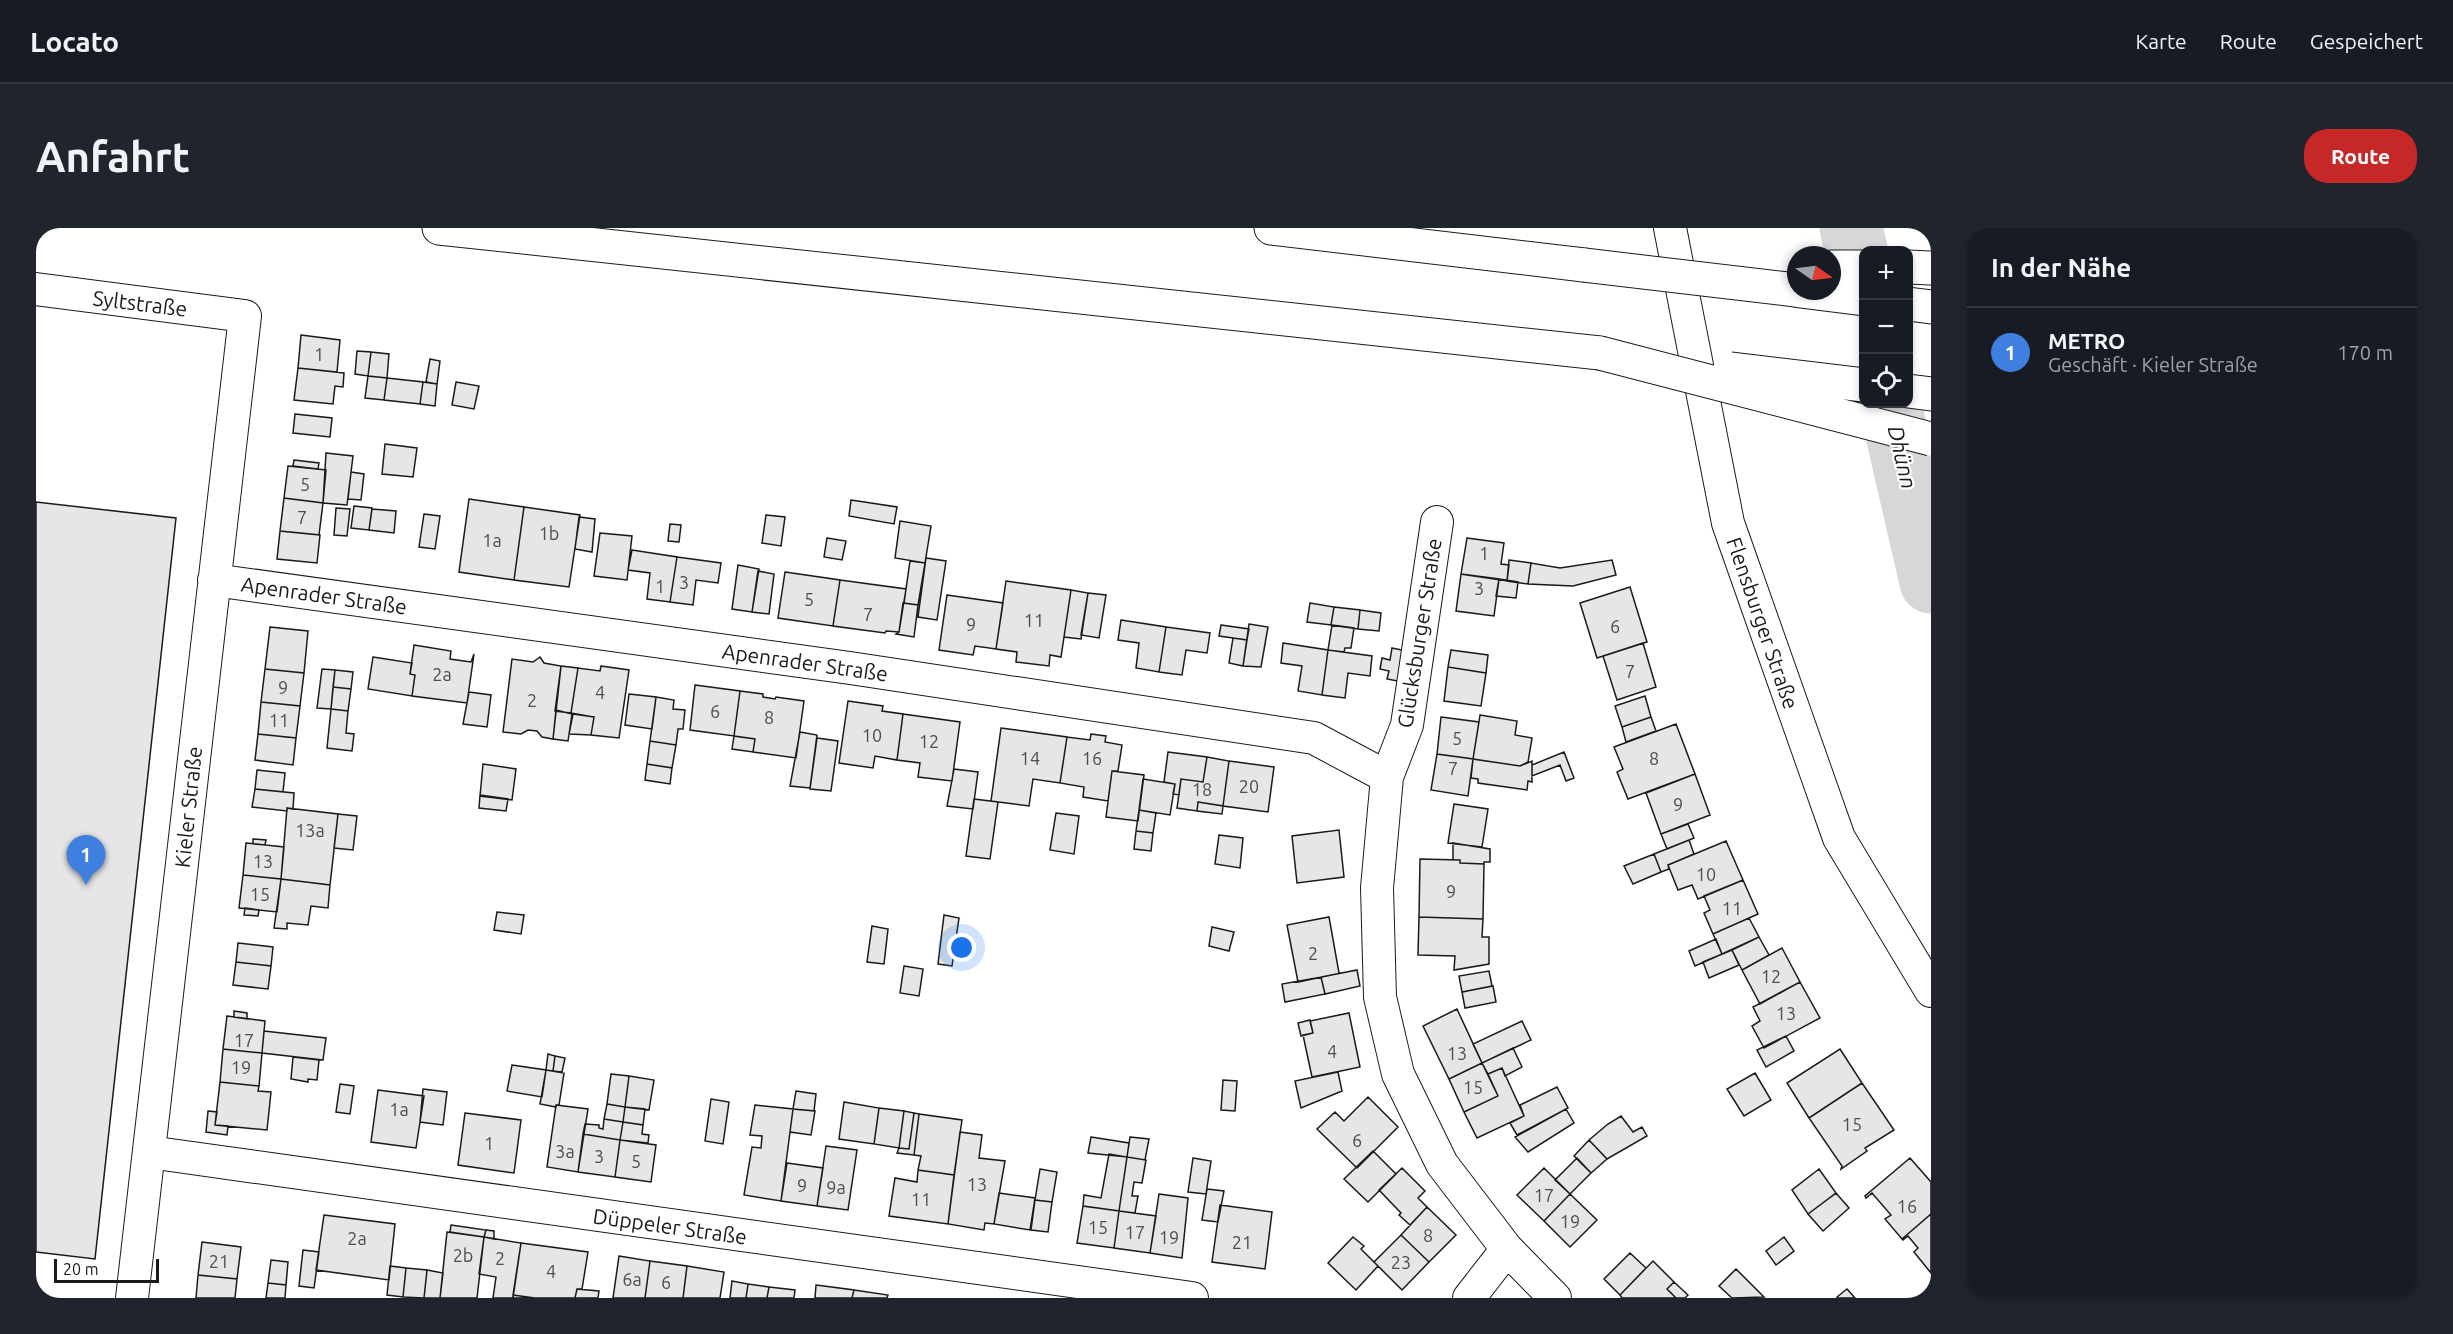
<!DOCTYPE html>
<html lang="de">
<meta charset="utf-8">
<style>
body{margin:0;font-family:Ubuntu,sans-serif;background:#20242c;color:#f1f3f6}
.controls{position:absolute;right:18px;top:18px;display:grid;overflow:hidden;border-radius:12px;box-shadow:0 3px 9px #0003}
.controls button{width:54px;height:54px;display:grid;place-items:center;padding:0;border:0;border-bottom:2px solid #363941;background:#171b24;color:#f1f3f6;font:30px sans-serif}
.compass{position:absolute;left:1751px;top:18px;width:54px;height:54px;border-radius:50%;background:#171b24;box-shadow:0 3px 9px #0003;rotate:104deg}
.scale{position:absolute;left:18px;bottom:15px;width:105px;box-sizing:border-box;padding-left:6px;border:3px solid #1a1a1a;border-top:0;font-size:16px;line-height:21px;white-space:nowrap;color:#1a1a1a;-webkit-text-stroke:4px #fff;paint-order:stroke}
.you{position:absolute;left:926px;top:720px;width:21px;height:21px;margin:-15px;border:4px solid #fff;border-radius:50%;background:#1a73e8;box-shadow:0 0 0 9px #1a73e833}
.badge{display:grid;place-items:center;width:39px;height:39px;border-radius:50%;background:#c62828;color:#fff;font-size:20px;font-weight:700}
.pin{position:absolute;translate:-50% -50px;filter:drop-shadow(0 2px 3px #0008)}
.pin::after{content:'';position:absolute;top:32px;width:21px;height:18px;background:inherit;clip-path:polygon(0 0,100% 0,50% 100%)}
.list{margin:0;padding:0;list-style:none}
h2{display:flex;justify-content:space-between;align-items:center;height:78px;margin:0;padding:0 24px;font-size:26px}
h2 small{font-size:20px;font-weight:400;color:#9ea1a6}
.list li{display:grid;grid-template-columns:39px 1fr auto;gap:18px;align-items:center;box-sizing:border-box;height:90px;padding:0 24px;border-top:2px solid #363941}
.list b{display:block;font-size:22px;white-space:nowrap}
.list p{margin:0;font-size:20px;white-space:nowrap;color:#9ea1a6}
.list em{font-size:20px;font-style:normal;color:#9ea1a6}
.icon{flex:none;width:33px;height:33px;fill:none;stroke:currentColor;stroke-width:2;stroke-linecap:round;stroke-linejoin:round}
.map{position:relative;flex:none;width:1895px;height:1070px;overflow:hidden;border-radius:24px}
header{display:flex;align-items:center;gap:36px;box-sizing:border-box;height:84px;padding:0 30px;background:#171b24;border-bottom:2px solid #363941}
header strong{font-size:28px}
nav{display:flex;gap:33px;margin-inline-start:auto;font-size:21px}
.intro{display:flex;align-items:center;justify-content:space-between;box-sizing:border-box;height:144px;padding:0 36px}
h1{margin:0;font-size:42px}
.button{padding:15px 27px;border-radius:24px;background:#c62828;color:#fff;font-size:21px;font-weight:700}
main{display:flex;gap:36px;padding:0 36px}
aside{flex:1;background:#171b24;border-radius:24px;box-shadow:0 3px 9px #0003}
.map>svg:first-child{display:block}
</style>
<header>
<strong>Locato</strong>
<nav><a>Karte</a><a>Route</a><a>Gespeichert</a></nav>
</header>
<div class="intro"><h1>Anfahrt</h1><a class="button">Route</a></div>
<main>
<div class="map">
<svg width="1895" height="1070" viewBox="0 0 1895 1070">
<rect width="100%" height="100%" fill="#fff"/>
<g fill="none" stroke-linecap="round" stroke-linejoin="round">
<path stroke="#d7d7d7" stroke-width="63" d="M1815 0 1828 56
M1854 176 1895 354"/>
</g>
<path fill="#e6e6e6" stroke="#1a1a1a" stroke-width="1.5" d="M265 107 304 112 301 144 262 140Z
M321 123 335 124 332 148 319 146Z
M335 124 353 126 351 150 332 148Z
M394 131 404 133 401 156 390 154Z
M262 140 308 145 307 159 299 158 297 176 258 172Z
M332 148 351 150 348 172 329 170Z
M351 150 387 154 384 176 348 172Z
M387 154 401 156 399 178 384 176Z
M420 154 443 158 438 181 416 177Z
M259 186 296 190 294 209 257 205Z
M349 216 381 220 377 249 346 246Z
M290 225 317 228 311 277 287 275Z
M258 232 283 235 282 241 257 238Z
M252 238 290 242 287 275 248 270Z
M315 244 328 246 325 272 312 271Z
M248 270 287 275 283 307 244 303Z
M433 271 488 279 478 352 423 344Z
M815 272 861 279 858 296 813 288Z
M0 274 140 290 59 1031 0 1024Z
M318 278 336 280 333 302 315 300Z
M488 279 544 287 533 359 478 352Z
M300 280 314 281 311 308 298 307Z
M336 281 360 283 358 305 333 302Z
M388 286 404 288 399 321 383 319Z
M730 287 749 289 745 318 726 315Z
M543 289 559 291 556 324 539 321Z
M864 293 895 298 889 335 859 330Z
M634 296 645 297 643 314 632 313Z
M244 303 284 307 281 335 241 331Z
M564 305 596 308 591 352 558 348Z
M791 310 810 313 806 332 788 329Z
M1431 310 1468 315 1465 336 1473 337 1471 353 1425 346Z
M596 322 641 329 634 374 611 371 614 345 592 342Z
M641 329 685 335 682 355 660 352 657 377 634 374Z
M890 330 910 333 901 392 882 389Z
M1473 332 1495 335 1492 356 1471 353Z
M1576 332 1580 347 1537 358 1492 356 1495 335 1524 340Z
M874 333 889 335 882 377 868 375Z
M702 337 723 341 716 384 696 381Z
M722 343 738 346 733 386 716 384Z
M749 344 804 352 797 398 742 390Z
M1425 346 1463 351 1458 388 1420 383Z
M1463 351 1482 354 1480 370 1460 368Z
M804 352 870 361 863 404 850 403 849 405 797 398Z
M970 353 1035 362 1025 429 1014 427 1013 438 980 434 981 424 960 421Z
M1594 359 1611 414 1561 430 1544 375Z
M1035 362 1052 365 1045 411 1028 409Z
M1052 365 1070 367 1063 410 1045 407Z
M911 367 967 375 960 421 939 418 937 427 903 422Z
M867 375 882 377 878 409 860 406 863 404Z
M1274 375 1298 379 1295 397 1271 394Z
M1298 379 1324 382 1322 401 1295 397Z
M1324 382 1345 385 1343 403 1322 401Z
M1085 392 1130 399 1123 444 1100 440 1103 415 1082 412Z
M1213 396 1232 399 1225 439 1207 438Z
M1185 397 1213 401 1211 412 1183 408Z
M1296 397 1318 400 1315 420H1309L1308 424 1292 422Z
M234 399 272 403 268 445 229 441Z
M1130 399 1174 405 1171 425 1150 422 1146 447 1123 444Z
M1197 410 1211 412 1207 438 1193 435Z
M1247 415 1292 422 1286 467 1262 463 1266 438 1245 435Z
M1607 415 1620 459 1581 472 1567 428Z
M378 417 415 423 414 431 435 434 438 426 431 475 376 468 379 447 374 446Z
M1356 420 1371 423 1367 454 1351 451 1353 443 1344 441 1346 430 1354 432Z
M1292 422 1336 428 1334 448 1312 445 1309 470 1286 467Z
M1415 422 1452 427 1450 445 1412 439Z
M337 429 376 435 374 446 379 447 376 468 332 461Z
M504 429 508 435 525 438 517 511 506 509 501 503 492 502 485 506 467 504 476 431 497 434Z
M525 438 542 440 535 485 519 483Z
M565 438 593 442 583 510 555 507 558 489 535 485 542 440 564 443Z
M1412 439 1450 445 1445 478 1408 473Z
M229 441 268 445 264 478 225 474Z
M286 441 299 442 295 481 281 480Z
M299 442 317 444 315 461 297 459Z
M659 457 704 463 698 508 654 502Z
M297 459 315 461 312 483 295 481Z
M704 463 727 466V469L739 471 740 469 768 473 760 530 717 524 719 511 698 508Z
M433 464 455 467 451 499 427 496Z
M593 466 620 469 616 501 589 497Z
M1609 468 1615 489 1586 499 1579 478Z
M620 469 638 472 637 481 649 482 647 501H642L640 517 614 513Z
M812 473 847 478 846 483 867 486 861 532 839 528 837 540 803 535Z
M225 474 264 478 260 510 222 506Z
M295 481 312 483 310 505 318 506 316 523 291 520Z
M520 482 536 486 532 513 517 511Z
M537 486 558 489 555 507 533 506Z
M867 486 924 494 916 553 882 549 884 535 861 532Z
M1444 487 1481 493 1479 507 1496 510 1492 534 1484 538 1437 531Z
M1405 489 1443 494 1437 531 1401 526Z
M1615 489 1620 503 1590 514 1586 499Z
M1640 496 1659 546 1592 571 1581 544 1587 541 1578 519Z
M965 500 1031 509 1024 555 997 551 993 578 955 573Z
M764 504 781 507 774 560 754 558Z
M222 506 260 510 257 537 219 532Z
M1055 506 1070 508 1069 514 1086 517 1082 543H1076L1072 573 1047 569 1048 559 1024 555 1031 509 1054 512Z
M698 508 719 511 717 524 696 521Z
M781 510 802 513 795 563 774 561Z
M614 513 640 517 636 540 611 536Z
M1132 524 1171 529 1167 554 1145 551 1143 567 1137 566 1139 556 1128 554Z
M1528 524 1538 550 1530 553 1524 537 1496 548V537Z
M1401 526 1437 531 1432 568 1395 562Z
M1171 529 1193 533 1187 578 1162 574 1161 583 1141 580 1145 551 1167 554Z
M1437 531 1484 538 1496 533V554L1492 553 1491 562 1442 555V551L1435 550Z
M1193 533 1238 539 1232 584 1187 578Z
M447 536 480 541 476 572 444 568Z
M611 536 636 540 634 556 609 552Z
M918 541 942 544 937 581 911 578Z
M221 542 249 545 247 564 219 561Z
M1076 543 1108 547 1102 593 1070 589Z
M1659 546 1674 587 1625 606 1610 565Z
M1107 551 1139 556 1134 587 1103 582Z
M219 561 258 565 257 581 251 580V583L216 579Z
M444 567 472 571 470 583 443 580Z
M938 571 962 574 954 631 930 628Z
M1162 574 1187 578 1186 586 1161 583Z
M1418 576 1452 581 1446 619 1412 615Z
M251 580 302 586 294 657 245 651Z
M1103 582 1120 585 1117 605 1100 603Z
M1020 585 1043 588 1038 626 1014 622Z
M302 586 321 588 317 622 298 620Z
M1652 596 1658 610 1631 621 1625 606Z
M1303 602 1308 649 1261 655 1256 608Z
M1100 603 1117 605 1115 623 1098 621Z
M1183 607 1207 610 1204 640 1179 636Z
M217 611 230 612 229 617 217 616Z
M1653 612 1658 626 1632 637 1633 641 1625 644 1618 626Z
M1690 613 1707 652 1662 671 1656 657 1642 662 1632 637Z
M210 615 248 619 245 651 207 647Z
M1417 615 1454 621V634H1448V636L1424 635V632H1417Z
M1618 626 1625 644 1597 656 1588 638Z
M1384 631 1424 632V635L1448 636 1447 691 1383 689Z
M207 647 245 651 241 684 203 680Z
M245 651 294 657 292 680 275 678 272 697 251 695V701L238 700Z
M1707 652 1722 686 1677 706 1668 685 1674 682 1668 668Z
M209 680 223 682 222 688 208 687Z
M461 684 488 687 485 706 458 702Z
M908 687 923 690 916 738 902 736Z
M1293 689 1303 745H1305L1262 754 1251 697Z
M1383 689 1447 691 1446 709H1453V736L1418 742 1419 728 1382 727Z
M1713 690 1723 709 1686 726 1677 706Z
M836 698 852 701 848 736 831 734Z
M1176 699 1198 704 1193 723 1173 718Z
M1723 709 1733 727 1706 742 1696 722Z
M1680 711 1686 726 1659 738 1653 723Z
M202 715 237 719 235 738 200 734Z
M1746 720 1764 754 1724 776 1706 742Z
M1696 722 1703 737 1673 750 1667 734Z
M200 734 235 738 232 761 197 757Z
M868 738 887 741 883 768 864 765Z
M1321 742 1324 758 1289 766 1285 749Z
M1453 743 1456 758 1426 764 1423 748Z
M1285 749 1289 766 1249 774 1246 756Z
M1764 754 1784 790 1728 820 1716 798 1724 793 1717 779Z
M1457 758 1460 774 1429 780 1426 764Z
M1421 781 1446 835 1413 851 1387 798Z
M198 783 211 785V791L198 789Z
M1313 785 1324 839 1276 849 1267 807 1277 805 1274 793Z
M191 788 229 793 226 825 187 821Z
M1274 792 1277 805 1265 808 1262 795Z
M1486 793 1495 812 1446 835 1437 816Z
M228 803 290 810 287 832 226 825Z
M1750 808 1758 823 1730 839 1721 822Z
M1477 820 1486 839 1469 848 1466 840 1452 846 1446 835Z
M187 821 226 825 223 858 184 854Z
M1804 821 1826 855 1773 890 1751 855Z
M512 826 519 828 517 843 510 842Z
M519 828 529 830 526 844 517 843Z
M257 829 283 832 281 852 272 851V854L255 851Z
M1446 835 1462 868 1428 884 1413 851Z
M476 837 510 842 506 869 471 863Z
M1466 840 1488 888 1441 910 1428 884 1462 868 1452 846Z
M510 842 528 845 523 877H520V879L504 876Z
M1302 844 1306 863 1265 880 1259 853Z
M1719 845 1735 872 1708 888 1691 861Z
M575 846 593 848 589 879 571 876Z
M593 848 618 852 613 882 589 879Z
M1187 852 1201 853 1199 883 1185 882Z
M184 854 223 858 222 863 235 864 231 902 179 897Z
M1826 855 1858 902 1829 920 1831 923 1805 941 1806 938 1773 890Z
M304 856 318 858 314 886 300 884Z
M1521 859 1532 880 1481 907 1474 895 1488 888 1484 877Z
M387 861 411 864 407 897 384 894Z
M342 862 388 868 380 920 335 914Z
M760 863 780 866 778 883 757 881Z
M1332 869 1362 899 1321 940 1281 901 1299 884 1308 893Z
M675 871 693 874 687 916 669 913Z
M808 874 843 880 838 916 803 911Z
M571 876 589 879 587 894 568 891Z
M520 877 552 881 542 944 511 939Z
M719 877 757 881 745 973 708 967 716 919 725 920 726 908 714 907Z
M589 879 609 881 607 897 587 894Z
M843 880 868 883 863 920 838 916Z
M757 881 779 883 775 907 754 904Z
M1530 881 1538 895 1492 924 1479 909Z
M172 883 181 884 179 897 192 898 191 907 170 904Z
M868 883 878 885 873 921 863 920Z
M429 885 485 892 478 945 422 937Z
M878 885 883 886 878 927 861 925 863 920 873 921Z
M883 886 926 892 918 947 882 942 885 928 878 927Z
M1585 888 1597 904 1606 899 1611 908 1571 931 1553 912 1572 896Z
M568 891 587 894 584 912 547 906 549 896 563 897V900L567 901Z
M587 894 607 897 606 906 613 907 612 915 584 912Z
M924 904 946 907 943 930 969 933 958 996 949 995 948 1002 912 996Z
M547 906 584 912 579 949 542 944Z
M1055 909 1093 915 1091 929 1052 925Z
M1094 909 1113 911 1109 932 1091 929Z
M584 912 620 917 615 954 579 949Z
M1553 912 1571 931 1555 945 1538 928Z
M790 918 821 922 812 982 781 978Z
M1337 923 1360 946 1332 974 1308 951Z
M1073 926 1091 929 1083 983 1047 978 1048 967 1065 970Z
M1091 929 1110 932 1106 955 1098 954 1096 968H1102L1099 985 1083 983Z
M1157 930 1175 933 1170 966 1152 964Z
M1541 930 1555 945 1534 966 1519 952Z
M1874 930 1895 954V986L1866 1011 1849 991 1855 987 1836 965 1830 970 1829 968Z
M751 935 787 940 781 978 745 973Z
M1366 940 1389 963 1382 970 1391 979 1374 997 1363 987 1365 985 1343 962Z
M1508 940 1534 966 1508 993 1481 967Z
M1004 941 1021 944 1016 974 999 972Z
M1783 941 1800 965 1772 986 1756 962Z
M882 942 918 947 912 996 853 988 859 950 881 954Z
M1171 961 1188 963 1182 994 1166 992Z
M963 965 999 970 994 1002 958 996Z
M1800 965 1813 980 1787 1003 1772 986Z
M1123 966 1152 970 1146 1030 1114 1025Z
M1534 966 1561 992 1534 1019 1508 993Z
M999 972 1016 974 1012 1004 995 1002Z
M1184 977 1236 984 1229 1041 1176 1034Z
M1047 978 1083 983 1078 1020 1041 1015Z
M1391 979 1420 1007 1393 1034 1365 1007Z
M1083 983 1120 988 1114 1025 1078 1020Z
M1895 986V1045L1878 1024 1882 1020 1872 1008 1867 1012 1866 1011Z
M288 987 359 996 353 1052 280 1042Z
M415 997 450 1002 448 1009 414 1004Z
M450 1002 458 1003V1011L448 1009Z
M411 1004 448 1009 441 1070H404Z
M1365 1007 1393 1034 1366 1062 1338 1034Z
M448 1009 485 1015 477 1070H457L460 1049 443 1046Z
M1317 1009 1328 1018 1325 1021 1342 1038 1320 1062 1292 1035Z
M1748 1009 1758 1023 1740 1037 1730 1023Z
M166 1014 205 1019 201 1051 162 1047Z
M485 1015 552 1024 546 1061H541L539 1070H499L477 1067Z
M267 1022 283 1024 278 1060 263 1058Z
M1594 1025 1610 1040 1584 1067 1568 1051Z
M583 1028 614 1033 609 1070H577Z
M235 1032 252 1034 250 1057 232 1055Z
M614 1033 651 1038 647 1070H609Z
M1617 1033 1638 1054 1631 1061 1640 1070H1586L1584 1067Z
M354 1038 370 1040 367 1069 351 1067Z
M651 1038 688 1044 684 1070H647Z
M370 1040 391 1042 388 1070 367 1069Z
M1700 1041 1728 1069 1696 1070 1683 1058Z
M391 1042 407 1045 404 1070H388Z
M162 1047 201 1051 199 1070H160Z
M696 1053 712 1056 710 1070H694Z
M1638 1054 1652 1067 1649 1070H1640L1631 1061Z
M232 1055 250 1057 249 1070H230Z
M712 1056 733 1059 731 1070H710Z
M780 1057 818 1062 816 1070H779Z
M733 1059 759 1062 758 1070H731Z
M541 1061 563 1063 562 1070H539Z
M1811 1061 1819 1070H1801V1069Z
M818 1062 852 1067 851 1070H816Z
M477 1067 499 1070H477Z"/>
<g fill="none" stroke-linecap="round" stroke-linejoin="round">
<g stroke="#1a1a1a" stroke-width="34">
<path id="street" d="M1634 0 1692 295 1803 610 1895 763
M0 61 209 88 96 1070
M1401 294 1371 497 1351 549 1341 660 1344 769 1362 846 1406 936 1471 1021 1519 1070
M178 352 814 440 1278 510 1351 549
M113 924 1156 1070
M1433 1070 1471 1021"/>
</g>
<g stroke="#1a1a1a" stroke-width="35">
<path id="highway" d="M403 0 1564 125
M1235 0 1548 37
M1796 39H1828
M1872 39 1895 40
M1764 63 1828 71
M1872 76 1895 79
M1872 163 1895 166"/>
</g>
<use href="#street" stroke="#fff" stroke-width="32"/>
<use href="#highway" stroke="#fff" stroke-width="33"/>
<g stroke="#1a1a1a" stroke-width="35" stroke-linecap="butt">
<path id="highway-bridge" d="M1548 37 1760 62
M1564 125 1895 211
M1694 141 1828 157"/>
</g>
<use href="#highway-bridge" stroke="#fff" stroke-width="33"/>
</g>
<g text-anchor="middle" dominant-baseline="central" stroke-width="4.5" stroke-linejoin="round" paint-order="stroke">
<g font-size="18" fill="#4d4d4d">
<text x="283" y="126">1</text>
<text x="269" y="256">5</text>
<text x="266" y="289">7</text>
<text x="513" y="305">1b</text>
<text x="456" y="312">1a</text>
<text x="1448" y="325">1</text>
<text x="648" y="354">3</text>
<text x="624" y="358">1</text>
<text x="1443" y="360">3</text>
<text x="773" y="371">5</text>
<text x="832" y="386">7</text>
<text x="998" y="392">11</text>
<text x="935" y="396">9</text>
<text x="1579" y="398">6</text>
<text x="1594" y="443">7</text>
<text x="406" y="446">2a</text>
<text x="247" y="459">9</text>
<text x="564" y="464">4</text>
<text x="496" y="472">2</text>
<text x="679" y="483">6</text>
<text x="733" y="489">8</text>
<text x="243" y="492">11</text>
<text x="836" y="507">10</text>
<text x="1421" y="510">5</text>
<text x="893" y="513">12</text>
<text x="994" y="530">14</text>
<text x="1056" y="530">16</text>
<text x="1618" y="530">8</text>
<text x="1417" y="540">7</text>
<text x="1213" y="558">20</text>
<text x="1166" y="561">18</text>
<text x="1642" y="576">9</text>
<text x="274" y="602">13a</text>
<text x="227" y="633">13</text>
<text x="1670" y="646">10</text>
<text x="1415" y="663">9</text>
<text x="224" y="666">15</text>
<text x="1696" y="680">11</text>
<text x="1277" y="725">2</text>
<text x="1735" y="748">12</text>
<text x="1750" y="785">13</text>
<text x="208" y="812">17</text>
<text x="1296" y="823">4</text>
<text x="1421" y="825">13</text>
<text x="205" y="839">19</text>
<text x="1437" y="859">15</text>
<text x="363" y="881">1a</text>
<text x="1816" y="896">15</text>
<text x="1321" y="912">6</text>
<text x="453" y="915">1</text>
<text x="529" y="923">3a</text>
<text x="563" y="928">3</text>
<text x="600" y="933">5</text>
<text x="941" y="956">13</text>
<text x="766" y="957">9</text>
<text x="800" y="959">9a</text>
<text x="1508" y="967">17</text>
<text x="885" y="971">11</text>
<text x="1871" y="978">16</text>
<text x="1534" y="993">19</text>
<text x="1062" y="999">15</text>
<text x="1099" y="1004">17</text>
<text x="1392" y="1007">8</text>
<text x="1133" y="1009">19</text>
<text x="321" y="1010">2a</text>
<text x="1206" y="1014">21</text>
<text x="427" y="1027">2b</text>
<text x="464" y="1030">2</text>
<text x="183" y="1033">21</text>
<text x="1365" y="1034">23</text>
<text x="515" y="1043">4</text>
<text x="596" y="1051">6a</text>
<text x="630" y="1054">6</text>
</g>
<g font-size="21" fill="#1a1a1a" stroke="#fff">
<text transform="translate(104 75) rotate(7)">Syltstraße</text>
<text transform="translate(288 367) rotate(8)">Apenrader Straße</text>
<text transform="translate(1727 395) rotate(71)">Flensburger Straße</text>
<text transform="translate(1383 405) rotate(-81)">Glücksburger Straße</text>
<text transform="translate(769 434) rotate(8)">Apenrader Straße</text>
<text transform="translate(152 579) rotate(-84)">Kieler Straße</text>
<text transform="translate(634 998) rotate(8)">Düppeler Straße</text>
</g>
<g font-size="22" font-style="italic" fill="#1a1a1a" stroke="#fff">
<text transform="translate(1867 229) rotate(77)">Dhünn</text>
</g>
</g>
</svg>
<div class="controls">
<button>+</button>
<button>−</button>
<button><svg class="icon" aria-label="locate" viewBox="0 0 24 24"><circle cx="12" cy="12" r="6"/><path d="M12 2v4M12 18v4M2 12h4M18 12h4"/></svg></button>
</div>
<svg class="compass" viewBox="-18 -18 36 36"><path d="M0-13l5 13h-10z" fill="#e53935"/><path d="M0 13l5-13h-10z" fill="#9ea1a6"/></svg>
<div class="scale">20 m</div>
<div class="you"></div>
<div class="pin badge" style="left:50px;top:657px;background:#3f7fe0">1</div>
</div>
<aside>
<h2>In der Nähe<small></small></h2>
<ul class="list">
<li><span class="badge" style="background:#3f7fe0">1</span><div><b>METRO</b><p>Geschäft · Kieler Straße</p></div><em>170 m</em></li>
</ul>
</aside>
</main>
